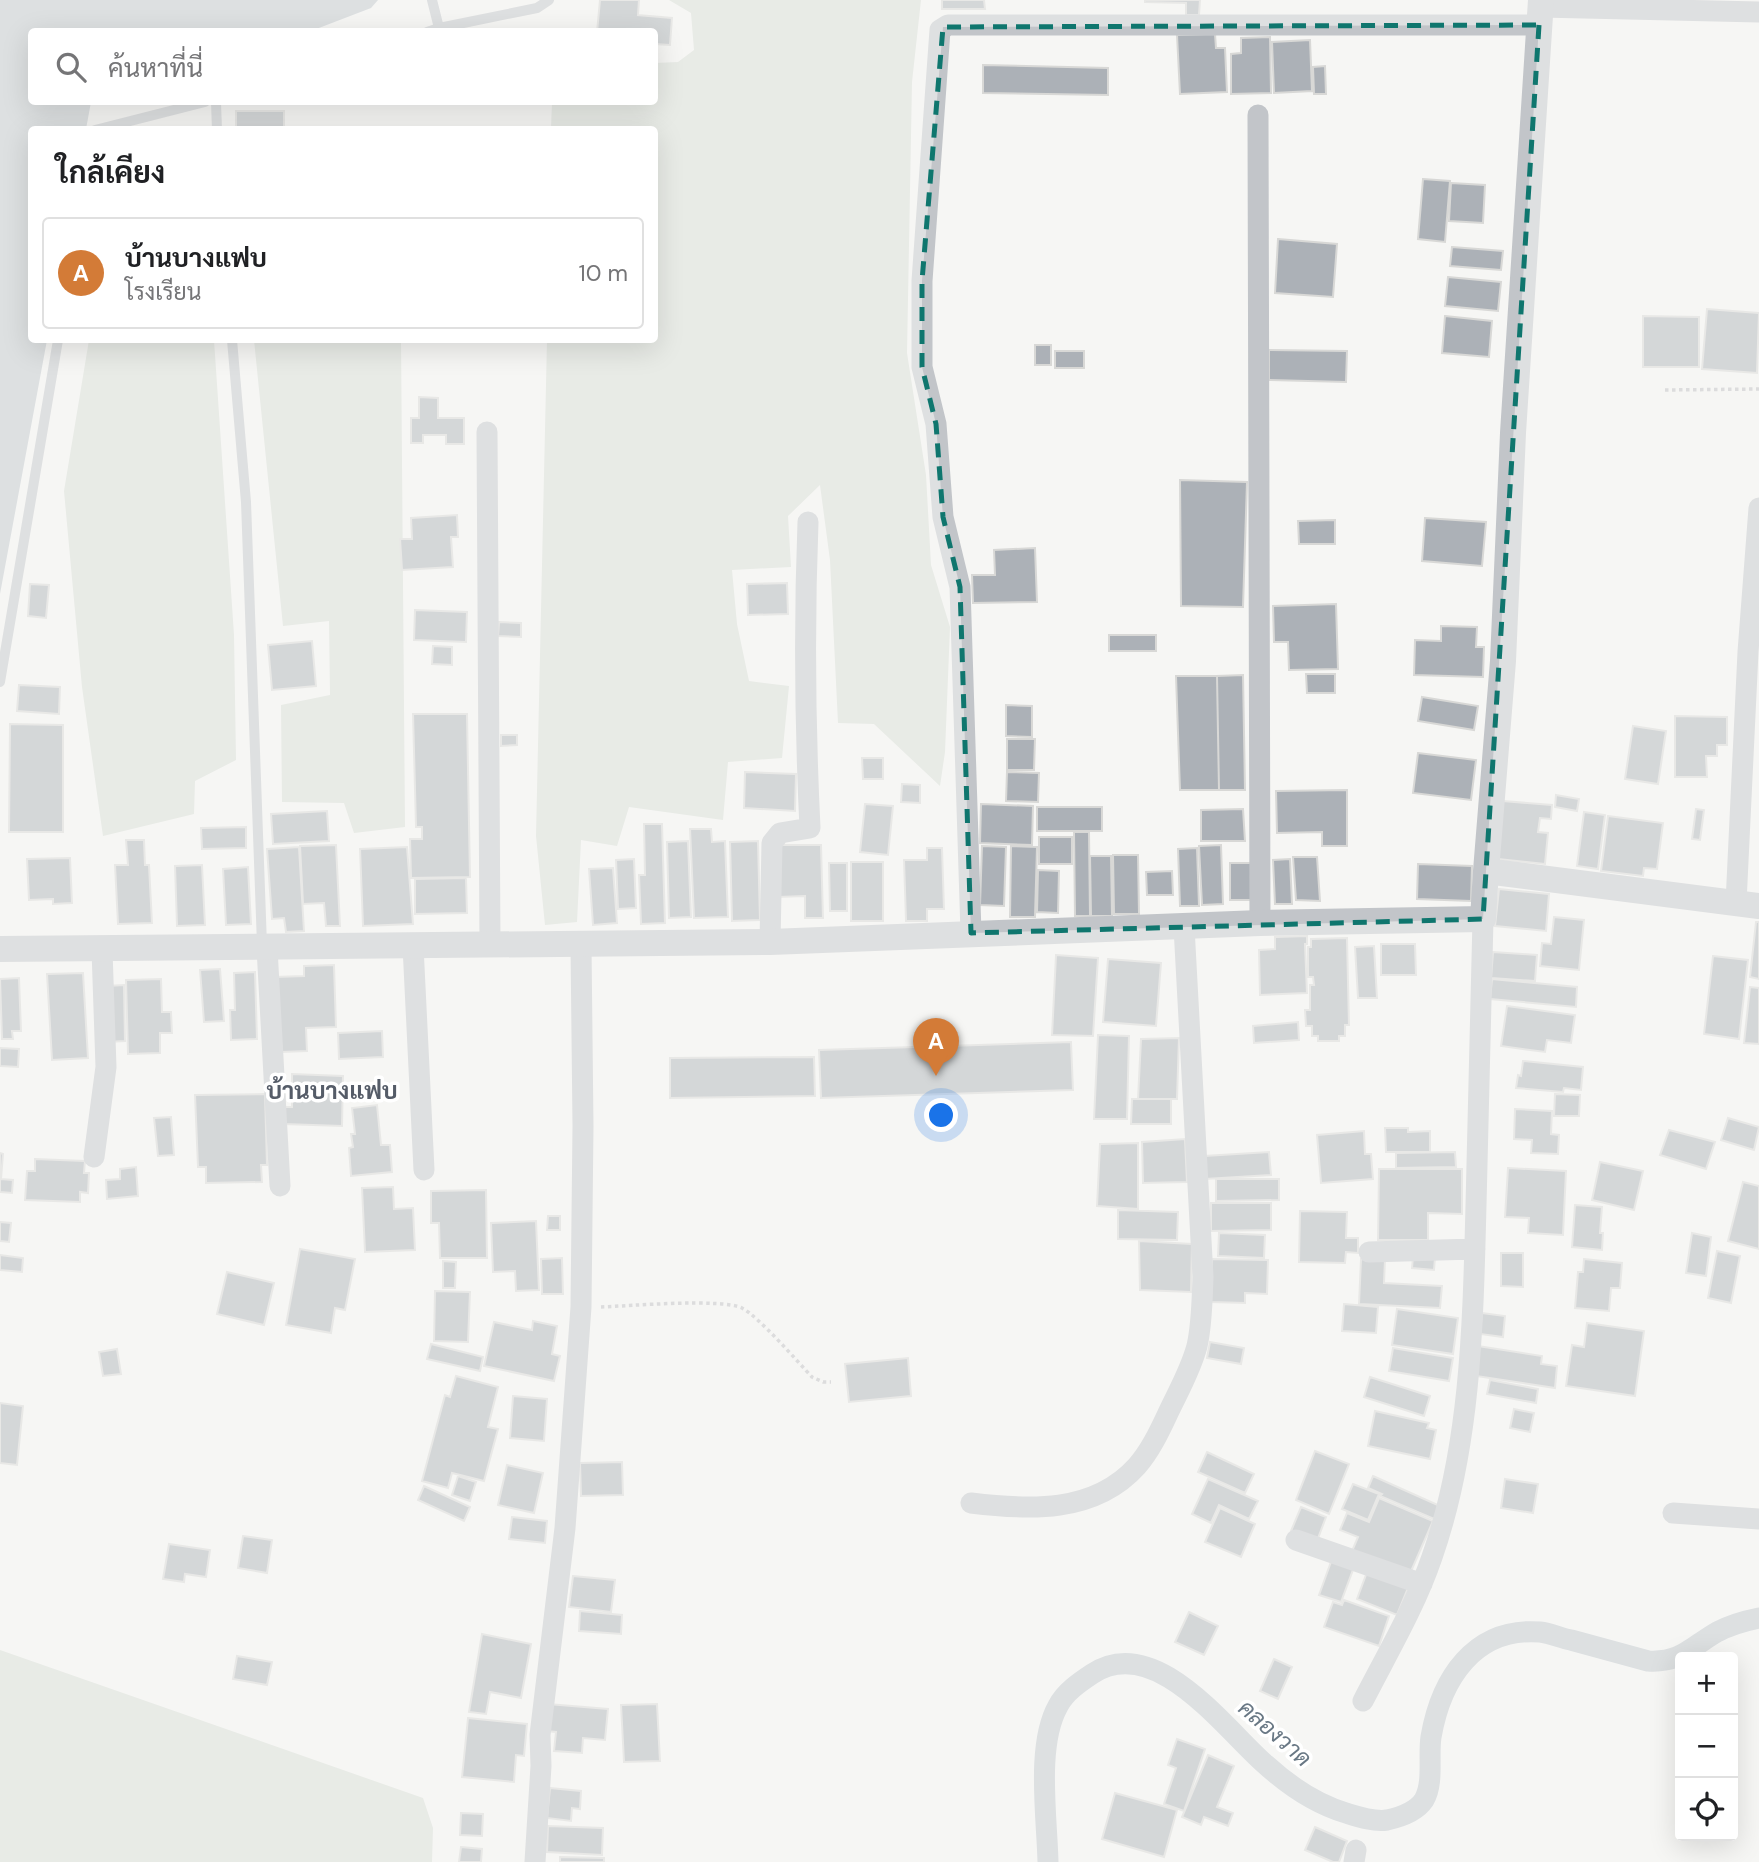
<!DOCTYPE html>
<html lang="th">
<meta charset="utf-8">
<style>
body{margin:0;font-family:"DM Sans",Sarabun,sans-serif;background:#f2f2f2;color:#202124}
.controls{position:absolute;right:21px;bottom:21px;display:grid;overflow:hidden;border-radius:7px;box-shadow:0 7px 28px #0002}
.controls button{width:63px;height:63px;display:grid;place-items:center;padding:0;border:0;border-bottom:2px solid #e0e0e0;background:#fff;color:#202124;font:35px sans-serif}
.you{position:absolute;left:942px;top:1116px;width:24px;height:24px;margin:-18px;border:5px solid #fff;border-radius:50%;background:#1a73e8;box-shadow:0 0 0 10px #1a73e833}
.badge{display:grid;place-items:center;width:46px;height:46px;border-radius:50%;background:#d37b37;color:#fff;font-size:23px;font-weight:700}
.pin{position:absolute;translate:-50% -58px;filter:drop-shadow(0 2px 4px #0008)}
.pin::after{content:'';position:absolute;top:37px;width:24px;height:21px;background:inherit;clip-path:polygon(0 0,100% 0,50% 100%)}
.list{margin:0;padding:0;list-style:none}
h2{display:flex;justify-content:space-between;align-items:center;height:91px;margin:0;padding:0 28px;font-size:30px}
h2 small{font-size:23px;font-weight:400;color:#757577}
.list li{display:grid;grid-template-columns:46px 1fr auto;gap:21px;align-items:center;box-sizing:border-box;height:112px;margin:0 14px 14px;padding:0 14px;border:2px solid #e0e0e0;border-radius:7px}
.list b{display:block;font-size:26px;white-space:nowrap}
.list p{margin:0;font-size:23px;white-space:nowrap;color:#757577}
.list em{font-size:23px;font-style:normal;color:#757577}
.icon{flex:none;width:38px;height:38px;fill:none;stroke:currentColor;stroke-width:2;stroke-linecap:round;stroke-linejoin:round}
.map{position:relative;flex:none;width:1759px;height:1862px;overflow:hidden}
.search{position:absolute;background:#fff;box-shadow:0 7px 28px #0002;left:28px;top:28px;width:630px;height:77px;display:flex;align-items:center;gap:18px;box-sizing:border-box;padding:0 24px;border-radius:7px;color:#757577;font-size:26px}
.panel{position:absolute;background:#fff;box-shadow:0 7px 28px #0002;left:28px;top:126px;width:630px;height:217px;border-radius:7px}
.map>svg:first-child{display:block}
</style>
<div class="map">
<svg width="1759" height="1862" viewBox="0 0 1759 1862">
<rect width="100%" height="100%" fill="#f6f6f4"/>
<path fill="#d7ddd5" d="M669 0H921L912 82 907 353 926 475 931 565 950 627 945 752 940 786 874 724 838 723 830 560 820 485 788 516 791 567 732 570 737 624 749 681 789 686 782 758 728 762 723 820 629 807 617 846 581 840 577 922 545 925 536 836 547 340H654V130L551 129 552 102H654L655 63 678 62 694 50 691 13Z
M89 340H214L234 635 236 760 195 781 194 814 103 836 82 687 64 491Z
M254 340H401L405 827 354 833 344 803 282 802 281 705 330 695 329 621 283 626Z
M0 1650 423 1798 433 1828 432 1862H0Z"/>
<path fill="#bec5cb" d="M0 0H378L371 8 311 31 32 32V102H91L86 129 32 130V340H47L0 594Z"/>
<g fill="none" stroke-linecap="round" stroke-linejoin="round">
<path stroke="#bec5cb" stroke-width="21" d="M1048 1862C1047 1817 1036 1745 1058 1706 1065 1692 1080 1682 1092 1674 1155 1632 1224 1728 1265 1764 1288 1785 1316 1804 1346 1813 1359 1817 1374 1822 1387 1820 1401 1817 1416 1812 1424 1800 1434 1783 1428 1756 1431 1737 1441 1679 1474 1627 1540 1632 1550 1633 1561 1638 1571 1640 1597 1647 1622 1654 1648 1661 1681 1663 1691 1647 1717 1632 1730 1625 1744 1621 1759 1618"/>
</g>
<path fill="#acb1b7" stroke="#d8d8d6" stroke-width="2" d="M600 0H639L638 15 672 18 670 45 654 44V32H597Z
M942 0H984L985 9H942Z
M1145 0H1200L1199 15H1186V3L1145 2Z
M1215 34 1216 48H1225L1227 92 1180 94 1177 35Z
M1270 37 1271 93 1231 94V54L1241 53V38Z
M1310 40 1312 91 1274 93 1272 42Z
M983 65 1108 68V95L983 93Z
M1325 66 1326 94H1314L1313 67Z
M236 111H284V130H236Z
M1423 179 1450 181 1445 242 1418 239Z
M1451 183 1485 185 1483 223 1449 221Z
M1278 239 1337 244 1333 297 1275 293Z
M1452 247 1503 251 1501 270 1450 266Z
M1448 277 1501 282 1498 311 1445 306Z
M1707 309 1759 313 1757 373 1702 369Z
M1445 316 1492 321 1489 357 1442 353Z
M1643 316 1699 317V367H1643Z
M1035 345H1051V365H1035Z
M1269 350 1347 351 1346 382 1269 380Z
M1055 351H1084V368H1055Z
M419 397 438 398V418H464V444H446V435H423V443H411V418H419Z
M1180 480 1247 482 1243 607 1181 606Z
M457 515 458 537H451L453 567 402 570 400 539H412L411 518Z
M1425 518 1486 522 1482 566 1422 561Z
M1335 520V544H1299L1298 521Z
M1035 548 1037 602 973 603 972 575H995L994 550Z
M787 583 788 614 748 615 747 584Z
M30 584 49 585 46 618 28 616Z
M1336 604 1338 669 1289 670 1288 642H1274L1273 606Z
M415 610 467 612 466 642 414 640Z
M499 622 521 623V637L498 636Z
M1441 626 1477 627 1476 647H1484L1483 677 1414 675 1415 640 1441 641Z
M1109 635H1156V651H1109Z
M312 641 316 686 272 690 268 645Z
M433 646 452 647V665L432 664Z
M1306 674H1335V693H1307Z
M1243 675 1245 790H1219L1217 676Z
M1176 676H1217L1219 790H1180Z
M19 685 60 687 59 714 17 711Z
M1422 697 1478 706 1474 730 1418 721Z
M1006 705 1032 706V737L1006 736Z
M413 714H467L470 877 411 878 410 839H422V827H416Z
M1675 716 1727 717V745H1717V756H1706L1707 777H1675Z
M10 724 63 725V832H9Z
M1633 726 1666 731 1658 784 1625 779Z
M501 735H517V745L501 746Z
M1007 739H1035L1034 770H1007Z
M1418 753 1476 760 1471 800 1413 793Z
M862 758H883V779H863Z
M745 772 796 774 795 811 744 808Z
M1007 772 1039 773 1038 802 1006 801Z
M902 784 920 785V803L901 802Z
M1347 790V846H1322V832L1277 833 1276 791Z
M1556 795 1579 799 1577 811 1555 807Z
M1503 801 1552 805 1551 819 1540 818 1538 832 1548 833 1545 864 1498 859Z
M865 804 893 806 888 855 860 852Z
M981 804 1033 806 1032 845 980 843Z
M1037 807H1102V831H1037Z
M1243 809 1245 841H1201V810Z
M1696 809 1704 810 1700 840 1692 839Z
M327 811 329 841 273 844 271 814Z
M1584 812 1605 815 1598 869 1577 866Z
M1608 816 1663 823 1657 869 1644 868 1643 876 1601 871Z
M644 824H662L665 923 641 924 639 875H645Z
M246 827V848L202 849 201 828Z
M690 829H711L712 842 725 841 728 917 694 918Z
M1074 832H1089L1090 916H1075Z
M1039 837H1072V864H1039Z
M126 840H144L145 865H149L152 923 118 924 115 865H128Z
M688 841 691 917 669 918 667 842Z
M758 841 760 920 732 921 730 842Z
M336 845 340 926H326L324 903 303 904 300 846Z
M777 845H821L823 918H805V896L778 897Z
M1221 845 1223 904 1202 905 1199 846Z
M982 846 1006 847 1004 906 980 905Z
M1011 846 1037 847 1035 917H1010Z
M299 847 304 931 286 932 284 918 272 919 267 849Z
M407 847 413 924 363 926 360 849Z
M927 848H942L944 909H927V921H906L904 860H927Z
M1197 848 1199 906H1180L1178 849Z
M1113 855H1138L1139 914H1114Z
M1090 856H1111L1112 916H1091Z
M1293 857H1317L1320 901 1296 900Z
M70 858 72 903 53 904V899L29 900 27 859Z
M634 859 636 908 618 909 616 860Z
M1290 859 1292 904H1275L1273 860Z
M851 862H883V921H851Z
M829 863H847V911H830Z
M1230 863H1252L1251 900H1230Z
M1418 864 1472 866 1471 901 1417 899Z
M202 865 205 925 177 926 175 866Z
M248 867 251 924 226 925 223 869Z
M613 868 617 923 593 925 589 869Z
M1038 870 1059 871 1058 913 1037 912Z
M1172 871 1173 895H1147L1146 872Z
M466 878 467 913 415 914V879Z
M1499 889 1549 894 1546 931 1495 926Z
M1554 917 1584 920 1579 970 1540 966 1542 943 1551 944Z
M1756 922H1759V979L1750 977Z
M1307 936V944H1305L1307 993 1260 995 1259 950 1275 949V937Z
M1347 938 1349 1025H1345V1036H1339V1041H1318V1036H1312V1026H1306L1305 1010H1310V985H1314L1313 977H1308V947H1311V939Z
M1381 944H1415L1416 975H1381Z
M1374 946 1377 998H1358L1355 947Z
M1493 952 1537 955 1535 981 1491 978Z
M1056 955 1098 958 1093 1036 1052 1035Z
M1713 956 1748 960 1739 1039 1704 1034Z
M1108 959 1161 963 1156 1026 1103 1022Z
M334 965 336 1027 306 1028 307 1051 282 1052 274 977 304 976V966Z
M220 969 224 1021 204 1022 200 970Z
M255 972 257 1039 231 1040 230 1010H235L234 973Z
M83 973 88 1058 52 1060 47 974Z
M19 978 21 1031H12L13 1039H2L0 979Z
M161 979 162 1012H171L172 1033H160V1053L128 1054 126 980Z
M1492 979 1577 987 1576 1007 1490 999Z
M124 985 125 1041 107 1042 106 986Z
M1750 987 1759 988V1044L1744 1043Z
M1507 1006 1575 1015 1571 1043 1547 1040 1545 1052 1501 1046Z
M1298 1022 1299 1040 1254 1043 1253 1026Z
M382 1031 383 1057 339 1059 338 1033Z
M1098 1035 1129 1036 1127 1119H1094Z
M1179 1038 1177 1099H1138L1141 1039Z
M1071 1042 1073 1090 821 1098 819 1050Z
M0 1048 19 1049 18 1067 0 1066Z
M814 1057 815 1096 670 1098V1058Z
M1523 1061 1583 1067 1581 1090 1564 1088 1563 1092 1516 1088 1518 1075 1521 1076Z
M292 1074 343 1076 342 1126 283 1124V1107H292Z
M265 1094 267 1165H261L262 1182 206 1183V1167H198L195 1095Z
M1555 1094 1580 1095 1579 1116H1554Z
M1132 1099H1171V1124H1131Z
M377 1105 381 1145H390L392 1172 351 1176 349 1148 353 1147 351 1134H355L352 1108Z
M1515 1109 1552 1111 1551 1134 1559 1135 1558 1154 1531 1153 1532 1140 1514 1139Z
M171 1117 174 1155 158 1156 154 1118Z
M1728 1118 1759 1127 1754 1150 1721 1140Z
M1385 1128H1408V1132L1430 1131V1152H1386Z
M1669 1130 1715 1142 1706 1169 1660 1155Z
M1364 1131 1365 1154H1371L1373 1179 1321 1183 1317 1135Z
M1185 1139 1187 1182 1143 1183 1142 1142Z
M1138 1143V1209L1097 1206 1100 1144Z
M1269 1152 1271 1175 1205 1179 1204 1156Z
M1455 1152 1456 1167 1396 1168V1153Z
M0 1153 3 1154 1 1179 13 1180 12 1193 0 1192Z
M35 1159 85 1161 84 1173H89L88 1193 80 1192V1202L25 1200 27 1171H35Z
M1600 1162 1643 1171 1634 1210 1592 1200Z
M136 1167 138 1196 107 1199 106 1180 120 1179V1169Z
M1508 1168 1566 1171 1563 1235 1528 1233 1529 1218 1505 1217Z
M1379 1169H1462V1214L1428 1213V1240H1378Z
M1216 1179H1279V1200L1216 1201Z
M1743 1182 1759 1186V1249L1728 1241Z
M393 1187 394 1209 413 1208 415 1250 365 1252 362 1188Z
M486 1190 487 1258H440L439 1223H431V1191Z
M1211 1203H1271V1230L1211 1231Z
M1575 1205 1602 1207 1600 1233H1603L1602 1250 1572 1247Z
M1118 1210 1178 1212 1177 1240 1118 1239Z
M1300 1211 1347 1212 1346 1238H1358V1253L1346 1252 1345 1263 1299 1262Z
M548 1216H560V1230H547Z
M536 1221 539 1290 516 1291 515 1271 493 1272 491 1223Z
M0 1222 11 1223 9 1242 0 1241Z
M1219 1233 1265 1235 1264 1258 1218 1256Z
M1692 1233 1711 1237 1706 1276 1686 1273Z
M1139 1241 1192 1244 1191 1292 1140 1290Z
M300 1249 355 1259 345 1310 335 1308 331 1333 286 1325Z
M1717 1251 1740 1256 1731 1303 1708 1298Z
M1501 1253H1523V1287L1501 1286Z
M0 1255 23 1258 22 1272 0 1270Z
M1413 1256 1435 1258 1434 1270 1412 1268Z
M562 1258 563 1294H542L541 1259Z
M1212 1259 1268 1260 1267 1294 1245 1293V1303L1211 1302Z
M1361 1259 1385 1260 1384 1283 1442 1286 1440 1308 1359 1304Z
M1584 1259 1622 1263 1620 1288H1611L1609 1311 1575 1308 1578 1272H1583Z
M443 1261 456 1262 455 1288H443Z
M227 1272 274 1283 264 1325 217 1314Z
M435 1291 470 1292 468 1342 434 1341Z
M1344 1304 1378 1307 1376 1333 1342 1331Z
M1397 1309 1458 1318 1453 1354 1392 1345Z
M1482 1313 1505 1316 1503 1337 1480 1334Z
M533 1321 557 1326 552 1354 560 1356 554 1381 484 1366 494 1322 532 1330Z
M1587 1323 1644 1331 1635 1396 1566 1386 1572 1345 1584 1347Z
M1210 1342 1244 1348 1241 1364 1207 1358Z
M431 1344 483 1357 480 1371 427 1359Z
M1478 1346 1542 1356 1541 1364 1557 1366 1555 1388 1476 1376Z
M1393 1348 1453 1358 1449 1381 1389 1371Z
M117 1349 121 1374 103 1376 99 1352Z
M908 1358 911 1396 849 1402 845 1364Z
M456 1376 498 1387 488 1427 498 1429 484 1481 452 1473 448 1488 422 1481 445 1395 450 1397Z
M1370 1377 1430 1396 1424 1416 1364 1397Z
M1490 1380 1538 1389 1536 1403 1487 1394Z
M513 1396 547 1399 544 1441 510 1438Z
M0 1403 23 1406 17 1465 0 1463Z
M1514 1409 1534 1413 1530 1432 1510 1428Z
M1375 1411 1429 1423 1427 1428 1436 1430 1430 1459 1368 1446Z
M1315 1451 1349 1464 1329 1514 1296 1500Z
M1207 1452 1254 1474 1245 1493 1198 1472Z
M622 1462 623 1495 581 1496 580 1463Z
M507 1465 543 1473 534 1513 498 1505Z
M458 1476 476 1482 470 1501 452 1495Z
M1373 1476 1440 1506 1434 1519 1380 1496 1382 1494 1368 1488Z
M1208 1479 1258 1501 1249 1519 1219 1505 1211 1523 1192 1514Z
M1505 1479 1538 1484 1533 1513 1501 1508Z
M1353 1484 1379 1494 1368 1520 1342 1509Z
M424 1486 470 1507 464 1521 418 1500Z
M1379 1498 1433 1521 1409 1576 1352 1551 1358 1537 1340 1530 1347 1513 1369 1522Z
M1301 1507 1326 1517 1317 1541 1291 1531Z
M1220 1508 1255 1524 1241 1557 1205 1542Z
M512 1517 547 1521 545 1543 509 1539Z
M243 1536 272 1540 267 1573 238 1568Z
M169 1544 210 1550 206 1577 185 1574 184 1582 163 1579Z
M1332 1559 1354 1567 1341 1602 1319 1595Z
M1367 1572 1408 1588 1397 1615 1357 1599Z
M573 1576 615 1580 611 1612 569 1607Z
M1344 1600 1389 1616 1379 1646 1324 1627 1333 1602 1342 1605Z
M580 1611 622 1615 621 1634 579 1631Z
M1189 1612 1218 1626 1204 1655 1175 1642Z
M482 1634 531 1644 521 1698 490 1692 486 1714 469 1712Z
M237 1656 272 1662 267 1685 233 1679Z
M1274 1659 1292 1667 1278 1699 1260 1691Z
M548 1704 608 1709 605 1740 583 1738 582 1753 554 1751 556 1732 546 1731Z
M657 1704 660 1761 624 1762 621 1705Z
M468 1718 527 1724 524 1756 516 1755 514 1782 462 1777Z
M1177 1739 1205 1749 1184 1811 1164 1804 1176 1768 1168 1765Z
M1208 1755 1234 1766 1217 1807 1233 1813 1228 1826 1204 1817 1201 1825 1182 1817Z
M550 1788 581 1791 580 1809 572 1808 571 1821 547 1818Z
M1115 1793 1177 1810 1164 1857 1102 1839Z
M461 1813 483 1814 482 1836 460 1835Z
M548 1826 603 1828 602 1855 547 1852Z
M1315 1827 1347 1841 1339 1862H1333L1305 1850Z
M461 1847 482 1849 481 1862H459Z
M560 1857 604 1858V1862H560Z"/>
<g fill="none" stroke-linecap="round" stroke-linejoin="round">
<path stroke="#bcbdc0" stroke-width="3.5" stroke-dasharray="3.5 3.5" stroke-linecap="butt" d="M1665 390 1759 389
M601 1307C629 1306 721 1298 742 1308 759 1317 797 1361 812 1377L823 1382H831"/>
<path stroke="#c2c5c9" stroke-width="10" d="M439 28 537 8 549 0
M427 32 439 28 432 0
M216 102 217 130
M95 130 205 102
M232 340 246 502 262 945
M0 682 58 340"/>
<path stroke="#c2c5c9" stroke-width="21" d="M1540 7 1759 12
M1258 115 1260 923
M487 432 490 946
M1736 903 1748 652 1759 508
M971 933 960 587 943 517 936 424 922 367V281L940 30 948 25H1539
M770 942 772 843 780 833 810 828C805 725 804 624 808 522
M413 946 424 1170
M267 948 280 1186
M94 1157 106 1067 102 950
M1369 1252 1475 1249
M971 1503C1028 1510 1094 1514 1137 1466 1151 1450 1160 1430 1169 1411 1179 1390 1191 1369 1197 1346 1202 1324 1202 1300 1203 1277L1184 927
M1673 1513 1759 1519
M1296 1540 1422 1584
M1363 1701C1387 1654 1415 1607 1432 1557 1471 1446 1473 1323 1476 1205 1478 1110 1481 1014 1483 919
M535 1862 541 1766 540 1735 565 1528 581 1307 583 1126 581 945
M1354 1862 1356 1850"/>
<path stroke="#c2c5c9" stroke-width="26" d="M1486 871 1503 661 1513 433 1541 0
M0 949 770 942 1260 923 1483 919 1486 871 1759 906"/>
</g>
<path d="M0 0H1759V1862H0ZM1539 25 1483 919 971 933 960 587 943 517 936 424 922 367V281L943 27Z" fill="#f6f6f4" fill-opacity=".55" fill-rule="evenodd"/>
<path fill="none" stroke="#0f766e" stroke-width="5" stroke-dasharray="14 9" stroke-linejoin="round" d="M1539 25 1483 919 971 933 960 587 943 517 936 424 922 367V281L943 27Z"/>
<g text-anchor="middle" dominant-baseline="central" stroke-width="7" stroke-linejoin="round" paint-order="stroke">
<g font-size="23" font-style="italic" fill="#697885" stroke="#fff">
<text transform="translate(1275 1733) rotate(41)">คลองวาด</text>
</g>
<g font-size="24" font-weight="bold" fill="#555c68" stroke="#fff">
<text x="332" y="1090">บ้านบางแฟบ</text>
</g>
</g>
</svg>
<div class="controls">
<button>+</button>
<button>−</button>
<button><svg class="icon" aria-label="locate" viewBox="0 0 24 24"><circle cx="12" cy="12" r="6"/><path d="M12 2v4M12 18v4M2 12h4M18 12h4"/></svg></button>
</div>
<div class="you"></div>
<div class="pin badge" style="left:936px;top:1076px">A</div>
<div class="search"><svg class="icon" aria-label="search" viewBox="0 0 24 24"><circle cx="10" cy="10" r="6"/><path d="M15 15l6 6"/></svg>ค้นหาที่นี่</div>
<section class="panel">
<h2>ใกล้เคียง<small></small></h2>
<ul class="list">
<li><span class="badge">A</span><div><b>บ้านบางแฟบ</b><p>โรงเรียน</p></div><em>10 m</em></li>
</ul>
</section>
</div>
